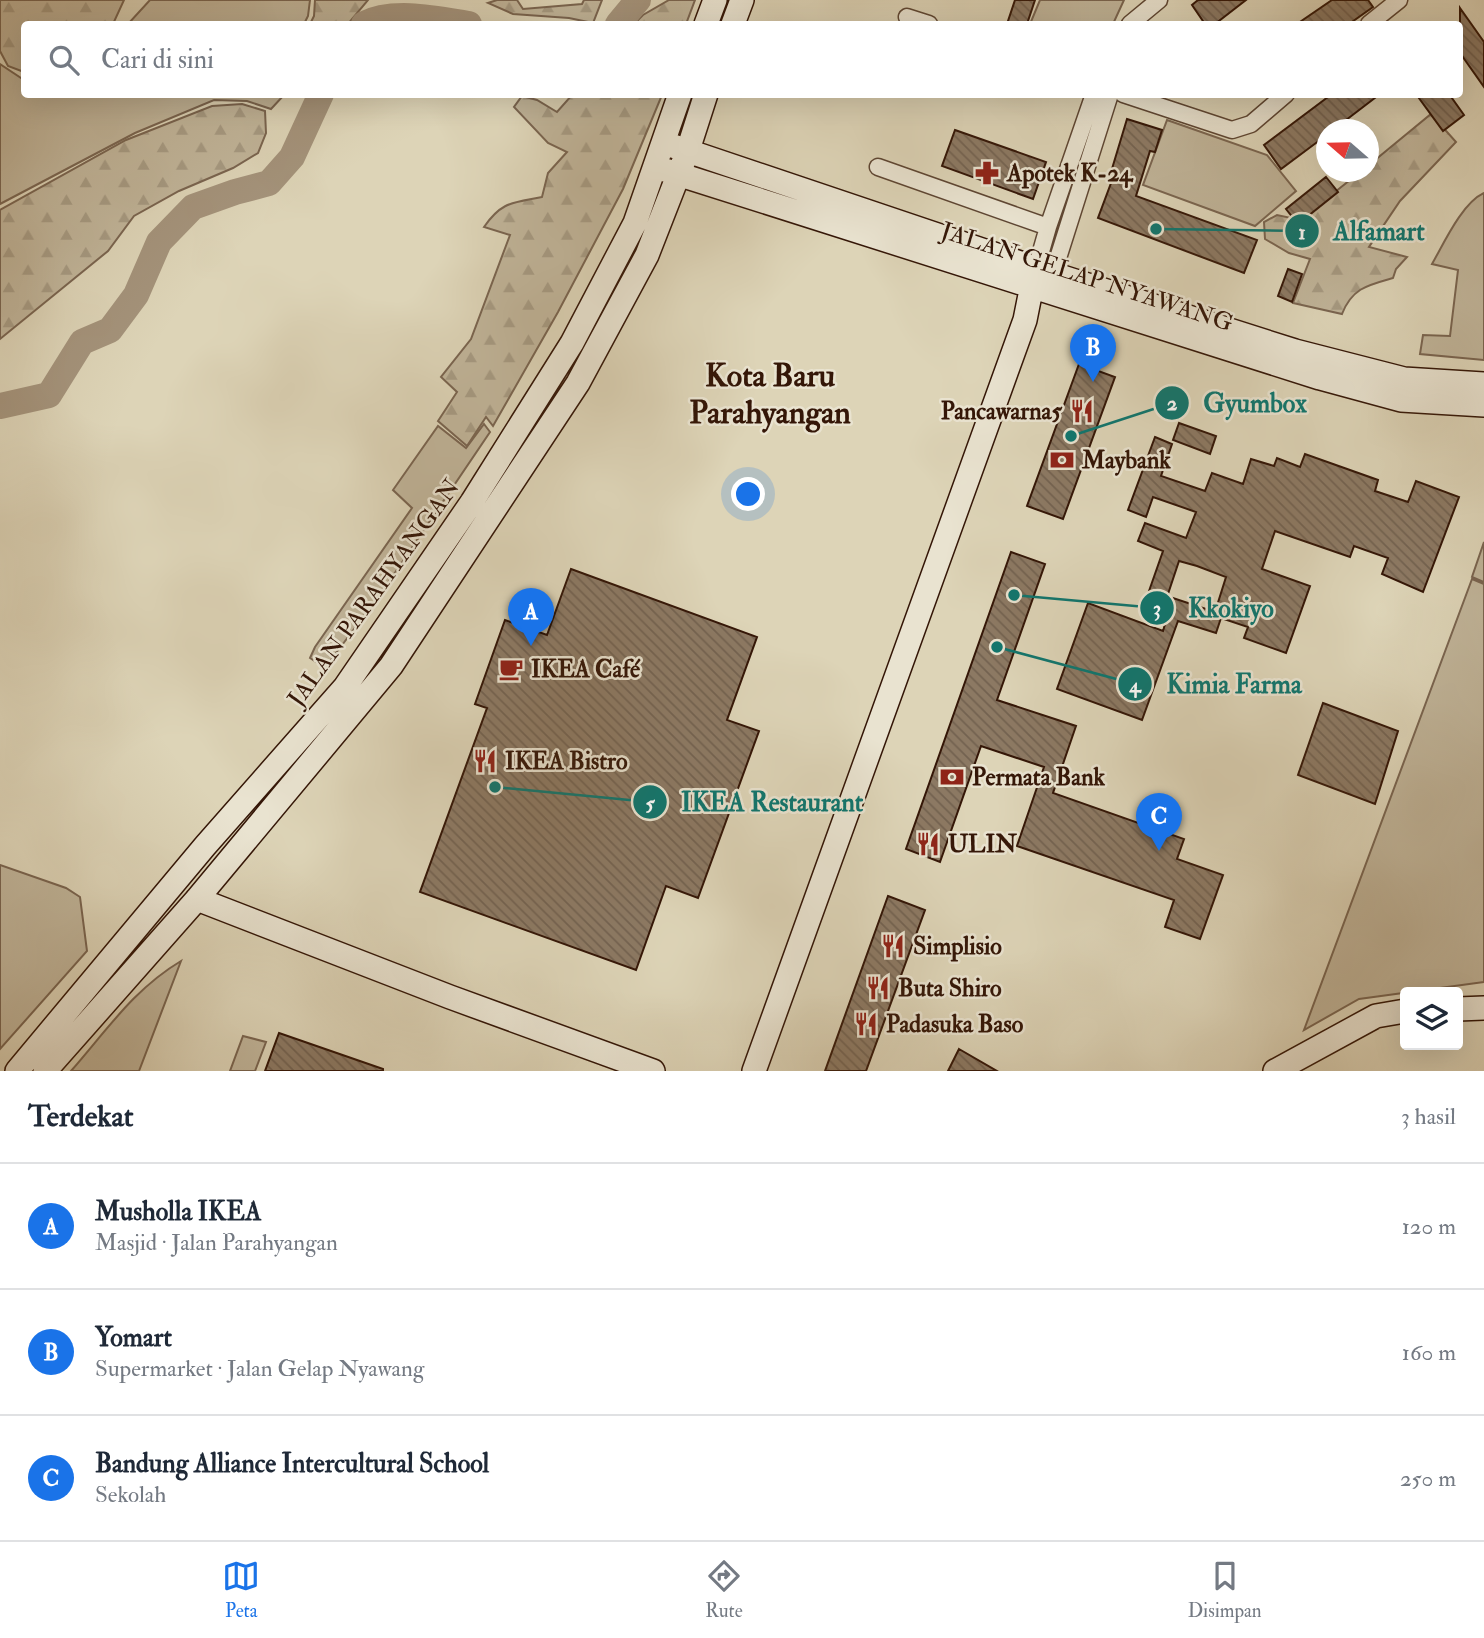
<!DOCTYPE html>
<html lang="id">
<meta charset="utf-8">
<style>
body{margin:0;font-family:"IM FELL Double Pica",serif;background:#f6f6f7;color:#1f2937}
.controls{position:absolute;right:21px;bottom:21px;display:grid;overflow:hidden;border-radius:7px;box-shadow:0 7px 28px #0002}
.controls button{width:63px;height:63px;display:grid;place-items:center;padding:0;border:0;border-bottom:2px solid #e0e1e3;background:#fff;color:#1f2937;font:35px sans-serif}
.compass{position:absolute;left:1316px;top:119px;width:63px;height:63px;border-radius:50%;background:#fff;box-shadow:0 7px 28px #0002;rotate:290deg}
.you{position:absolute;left:749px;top:495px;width:24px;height:24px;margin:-18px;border:5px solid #fff;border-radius:50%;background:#1a73e8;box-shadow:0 0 0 10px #1a73e833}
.badge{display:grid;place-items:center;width:46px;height:46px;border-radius:50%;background:#1a73e8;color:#fff;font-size:23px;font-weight:700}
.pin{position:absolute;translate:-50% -58px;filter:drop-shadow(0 2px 4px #0008)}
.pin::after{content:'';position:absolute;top:37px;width:24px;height:21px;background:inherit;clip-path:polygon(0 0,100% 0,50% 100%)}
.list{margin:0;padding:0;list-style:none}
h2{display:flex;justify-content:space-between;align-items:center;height:91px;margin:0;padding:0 28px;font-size:30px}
h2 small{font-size:23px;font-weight:400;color:#747a83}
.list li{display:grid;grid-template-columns:46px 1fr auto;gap:21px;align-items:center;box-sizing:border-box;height:126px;padding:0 28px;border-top:2px solid #e0e1e3}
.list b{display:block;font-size:26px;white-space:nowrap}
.list p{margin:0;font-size:23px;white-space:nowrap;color:#747a83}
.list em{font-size:23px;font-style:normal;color:#747a83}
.icon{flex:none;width:38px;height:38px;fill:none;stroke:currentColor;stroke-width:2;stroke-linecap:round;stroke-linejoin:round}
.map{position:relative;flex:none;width:1484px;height:1071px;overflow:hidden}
.search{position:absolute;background:#fff;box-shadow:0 7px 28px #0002;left:21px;right:21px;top:21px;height:77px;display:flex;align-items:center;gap:18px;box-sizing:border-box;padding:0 24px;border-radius:7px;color:#747a83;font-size:26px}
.sheet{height:469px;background:#fff}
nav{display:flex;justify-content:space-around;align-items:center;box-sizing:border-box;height:98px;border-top:2px solid #e0e1e3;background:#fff;font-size:19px;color:#747a83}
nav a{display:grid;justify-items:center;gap:4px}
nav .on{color:#1a73e8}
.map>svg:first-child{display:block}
</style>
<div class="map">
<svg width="1484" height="1071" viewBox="0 0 1484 1071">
<defs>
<pattern id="forest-firs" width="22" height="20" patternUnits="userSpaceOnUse" patternTransform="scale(1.75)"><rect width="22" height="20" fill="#c0b499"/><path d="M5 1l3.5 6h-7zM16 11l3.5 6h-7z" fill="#a69a82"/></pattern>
<pattern id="building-back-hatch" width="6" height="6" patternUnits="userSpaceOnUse" patternTransform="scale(1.75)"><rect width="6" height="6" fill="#8c7963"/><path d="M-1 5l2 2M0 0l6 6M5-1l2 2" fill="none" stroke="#736250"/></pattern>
</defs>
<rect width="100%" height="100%" fill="#ddd4b7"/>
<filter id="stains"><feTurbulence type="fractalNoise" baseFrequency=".00286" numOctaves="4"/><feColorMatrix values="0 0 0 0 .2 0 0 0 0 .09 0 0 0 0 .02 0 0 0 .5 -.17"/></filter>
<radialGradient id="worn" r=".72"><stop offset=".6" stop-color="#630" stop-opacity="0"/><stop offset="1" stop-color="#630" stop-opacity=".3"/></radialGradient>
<path fill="#c0b499" stroke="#7a6550" stroke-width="2" d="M150 0H310L308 16 304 24H128Z
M1040 0H1124L1113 24H1030Z
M0 64 24 80V94L284 95 271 109 247 101 214 100 135 133 0 204Z
M1167 120 1267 155 1296 191 1255 226 1143 185Z
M1484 193V360L1420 354 1423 335 1450 336 1458 270 1432 264C1444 243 1462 203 1484 193Z
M484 424 490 432 386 586 325 668 310 658 315 647 412 508 393 490 438 426 466 448Z
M1484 542V582L1472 577Z
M1472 579 1484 584V982L1359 999 1304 1030Z
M0 865 66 888 80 897 87 951 0 1049Z
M181 961 139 1071H71C107 1030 134 989 181 961Z
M243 1036 266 1042 255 1071H230Z"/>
<path fill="url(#forest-firs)" stroke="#7a6550" stroke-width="2" d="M0 0H124L113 24H24V72L8 66 0 51Z
M315 0H368L348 24H310L314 16Z
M497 0H517L523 9 582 4 584 0H602L593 23 569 18 513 14 488 3Z
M669 0H695L686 24H634L643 15Z
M572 95H662L623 189 558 312 493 426 486 417 467 446 438 421 457 392 441 377 471 339 510 235 484 227C502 201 513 203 542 197L548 173 567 152 548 143 514 107 522 96 537 100 557 112Z
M242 104 265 111 266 133 258 153 233 168 179 191 134 216 108 251 0 339V210L126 140 212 106Z
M1431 114 1456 142 1400 201 1369 247 1407 257 1396 269 1393 278C1368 285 1352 288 1342 314L1293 303 1310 259 1289 253 1265 239 1264 222 1277 215 1300 220 1360 172H1368L1369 165Z"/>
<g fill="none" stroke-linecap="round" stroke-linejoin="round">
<path stroke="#a4937b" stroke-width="26" d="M364 24C393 9 438 19 469 24
M618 24 638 0
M0 406 49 395 82 342 110 330 136 295 159 242 193 207 235 192 269 183 292 157 321 94"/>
</g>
<path fill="url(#building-back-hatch)" stroke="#341607" stroke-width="2" d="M1015 0H1035L1027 24H1007Z
M1198 0H1246L1215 24H1205L1192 5Z
M1332 0H1368L1373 7 1349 24H1297Z
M1460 8 1484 42V87L1460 53Z
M1332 94H1380L1333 130H1326L1324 137 1281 169 1264 145Z
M1416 94H1449L1464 115 1443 131Z
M1127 119 1162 130 1155 152 1150 151 1136 196 1257 240 1244 273 1098 218 1111 183 1108 182Z
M955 130 1046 162 1033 199 942 166Z
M1326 177 1338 192 1298 224 1286 209Z
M1288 269 1302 274 1292 302 1278 296Z
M1079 364 1115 377 1063 519 1027 506Z
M1179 423 1216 436 1210 454 1173 440Z
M1155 437 1172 444 1161 476 1205 491 1212 473 1243 484 1251 459 1274 466 1277 458 1300 467 1305 454 1378 480 1375 491 1408 502 1416 481 1459 497 1423 592 1382 574 1388 558 1354 546 1350 557 1275 531 1262 569 1310 586 1286 653 1244 638 1248 627 1221 618 1216 633 1178 621 1142 720 1057 689 1088 603 1163 631 1173 598 1215 612 1226 577 1197 566 1179 561 1167 597 1149 591 1163 551 1138 541 1145 523 1186 538 1196 512 1153 497 1146 517 1128 510Z
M1011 552 1045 564 997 700 1076 726 1053 793 1184 839 1177 859 1223 875 1200 939 1165 927 1174 900 1017 846 1044 767 981 746 940 862 906 849Z
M571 569 757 637 727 720 759 731 698 898 666 886 636 970 420 892 487 708 475 704 505 620 547 635Z
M1323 703 1398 731 1375 804 1298 775Z
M888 896 925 910 866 1071H825Z
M279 1033 383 1069V1071H265Z
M959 1049 997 1071H948Z"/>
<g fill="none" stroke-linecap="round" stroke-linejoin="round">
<g stroke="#5e4633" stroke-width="19">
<path id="street" d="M907 17 929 24
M1130 24 1159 0
M1369 24 1399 0
M1123 94 1232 130 1251 124 1286 94
M878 167 1048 227
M1036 269 1048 227 1094 94
M1053 274 1110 94"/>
</g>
<g stroke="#341607" stroke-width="26">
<path id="secondary" d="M706 24 715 0
M733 24 742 0
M673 146 1053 274 1295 351 1404 379 1484 384
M665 170 1320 378 1401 400 1484 405
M197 899 450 997 653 1071
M1458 1009 1484 1008
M17 1071 205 846 345 687 472 502 572 343 635 223 680 94
M45 1071 197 899 391 666 578 383 647 255 688 150 706 94
M754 1071 1025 320 1034 275
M1275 1071 1376 1016 1405 1011"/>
</g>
<use href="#street" stroke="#e9e3d0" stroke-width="16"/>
<use href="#secondary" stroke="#e9e3d0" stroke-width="23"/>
</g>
<defs>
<g id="pharmacy-bare" transform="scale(1.89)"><path d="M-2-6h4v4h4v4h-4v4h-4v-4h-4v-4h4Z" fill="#8f2418" stroke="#e9e3d0" stroke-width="2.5" paint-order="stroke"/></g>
<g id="restaurant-bare" transform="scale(1.89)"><path d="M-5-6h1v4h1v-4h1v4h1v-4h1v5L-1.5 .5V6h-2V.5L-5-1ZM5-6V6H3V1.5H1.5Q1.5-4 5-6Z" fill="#8f2418" stroke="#e9e3d0" stroke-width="2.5" paint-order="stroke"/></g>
<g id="bank-bare" transform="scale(1.89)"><path d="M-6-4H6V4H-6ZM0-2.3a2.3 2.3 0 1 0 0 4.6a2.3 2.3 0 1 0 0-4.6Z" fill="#8f2418" stroke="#e9e3d0" stroke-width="2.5" paint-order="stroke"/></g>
<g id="cafe-bare" transform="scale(1.89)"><path d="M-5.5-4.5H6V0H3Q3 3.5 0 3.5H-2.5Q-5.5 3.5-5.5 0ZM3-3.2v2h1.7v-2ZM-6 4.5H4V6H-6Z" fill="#8f2418" stroke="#e9e3d0" stroke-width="2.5" paint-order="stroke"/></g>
</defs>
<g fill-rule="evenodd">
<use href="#pharmacy-bare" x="987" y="173"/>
<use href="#restaurant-bare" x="1082" y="411"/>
<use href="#bank-bare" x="1062" y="460"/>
<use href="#cafe-bare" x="511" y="669"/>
<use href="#restaurant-bare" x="485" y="761"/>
<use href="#bank-bare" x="952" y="777"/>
<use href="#restaurant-bare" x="928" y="844"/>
<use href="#restaurant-bare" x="893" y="946"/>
<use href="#restaurant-bare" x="878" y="988"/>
<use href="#restaurant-bare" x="866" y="1024"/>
</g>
<g text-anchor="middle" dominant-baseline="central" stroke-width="5" stroke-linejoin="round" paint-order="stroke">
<g font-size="24" font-weight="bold" fill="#341607" stroke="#e9e3d0" text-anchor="start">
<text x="1007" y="173">Apotek K-24</text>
<text x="1062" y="411" text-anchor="end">Pancawarna5</text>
<text x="1082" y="460">Maybank</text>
<text x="531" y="669">IKEA Café</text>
<text x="505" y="761">IKEA Bistro</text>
<text x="972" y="777">Permata Bank</text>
<text x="948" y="844">ULIN</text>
<text x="913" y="946">Simplisio</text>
<text x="898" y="988">Buta Shiro</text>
<text x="886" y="1024">Padasuka Baso</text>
</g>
<g font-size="24" fill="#341607" stroke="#e9e3d0">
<text transform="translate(1087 277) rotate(18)">JALAN GELAP NYAWANG</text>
<text transform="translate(374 593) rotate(-54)">JALAN PARAHYANGAN</text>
</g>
<g font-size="32" font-weight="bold" fill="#341607" stroke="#e9e3d0">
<text x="770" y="376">Kota Baru<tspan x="770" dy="37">Parahyangan</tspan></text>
</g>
</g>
<path fill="none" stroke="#0f766e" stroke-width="2.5" d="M1156 229L1302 231M1071 436L1172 403M1014 595L1157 608M997 647L1135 684M495 787L650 802"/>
<g fill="#0f766e" stroke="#e9e3d0" stroke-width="2.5">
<circle cx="1156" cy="229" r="7"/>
<circle cx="1071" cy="436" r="7"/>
<circle cx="1014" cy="595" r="7"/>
<circle cx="997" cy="647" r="7"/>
<circle cx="495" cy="787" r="7"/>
<circle cx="1302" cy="231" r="18"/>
<circle cx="1172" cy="403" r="18"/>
<circle cx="1157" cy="608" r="18"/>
<circle cx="1135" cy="684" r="18"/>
<circle cx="650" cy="802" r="18"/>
</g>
<g font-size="21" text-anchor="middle" font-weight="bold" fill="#fff">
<text x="1302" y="239">1</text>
<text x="1172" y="410">2</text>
<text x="1157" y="615">3</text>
<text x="1135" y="692">4</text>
<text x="650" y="810">5</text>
</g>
<g font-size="26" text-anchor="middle" font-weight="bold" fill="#0f766e" stroke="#e9e3d0" stroke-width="5" stroke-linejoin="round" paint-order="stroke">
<text x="1379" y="240">Alfamart</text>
<text x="1255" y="412">Gyumbox</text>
<text x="1231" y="617">Kkokiyo</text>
<text x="1234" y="693">Kimia Farma</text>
<text x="772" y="811">IKEA Restaurant</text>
</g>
<rect width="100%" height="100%" filter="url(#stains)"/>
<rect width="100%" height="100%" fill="url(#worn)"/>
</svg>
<div class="controls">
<button><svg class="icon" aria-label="layers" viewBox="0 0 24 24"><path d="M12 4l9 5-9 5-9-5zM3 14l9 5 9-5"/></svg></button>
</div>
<svg class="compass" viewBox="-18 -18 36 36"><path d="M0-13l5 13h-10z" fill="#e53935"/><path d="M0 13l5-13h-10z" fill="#747a83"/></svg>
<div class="you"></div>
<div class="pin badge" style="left:531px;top:646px">A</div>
<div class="pin badge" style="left:1093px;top:382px">B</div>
<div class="pin badge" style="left:1159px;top:851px">C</div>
<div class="search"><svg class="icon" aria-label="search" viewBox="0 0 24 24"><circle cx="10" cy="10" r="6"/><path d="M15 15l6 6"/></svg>Cari di sini</div>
</div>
<section class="sheet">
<h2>Terdekat<small>3 hasil</small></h2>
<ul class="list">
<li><span class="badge">A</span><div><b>Musholla IKEA</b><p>Masjid · Jalan Parahyangan</p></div><em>120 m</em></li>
<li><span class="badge">B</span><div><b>Yomart</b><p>Supermarket · Jalan Gelap Nyawang</p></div><em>160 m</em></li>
<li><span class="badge">C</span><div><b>Bandung Alliance Intercultural School</b><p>Sekolah</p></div><em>250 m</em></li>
</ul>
</section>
<nav>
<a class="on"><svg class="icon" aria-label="map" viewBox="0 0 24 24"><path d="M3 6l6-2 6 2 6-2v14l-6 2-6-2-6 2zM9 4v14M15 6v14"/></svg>Peta</a>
<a><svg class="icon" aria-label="directions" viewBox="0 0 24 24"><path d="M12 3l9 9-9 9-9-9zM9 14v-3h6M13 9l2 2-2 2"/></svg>Rute</a>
<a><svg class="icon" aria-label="saved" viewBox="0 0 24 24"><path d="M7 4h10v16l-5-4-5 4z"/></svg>Disimpan</a>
</nav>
